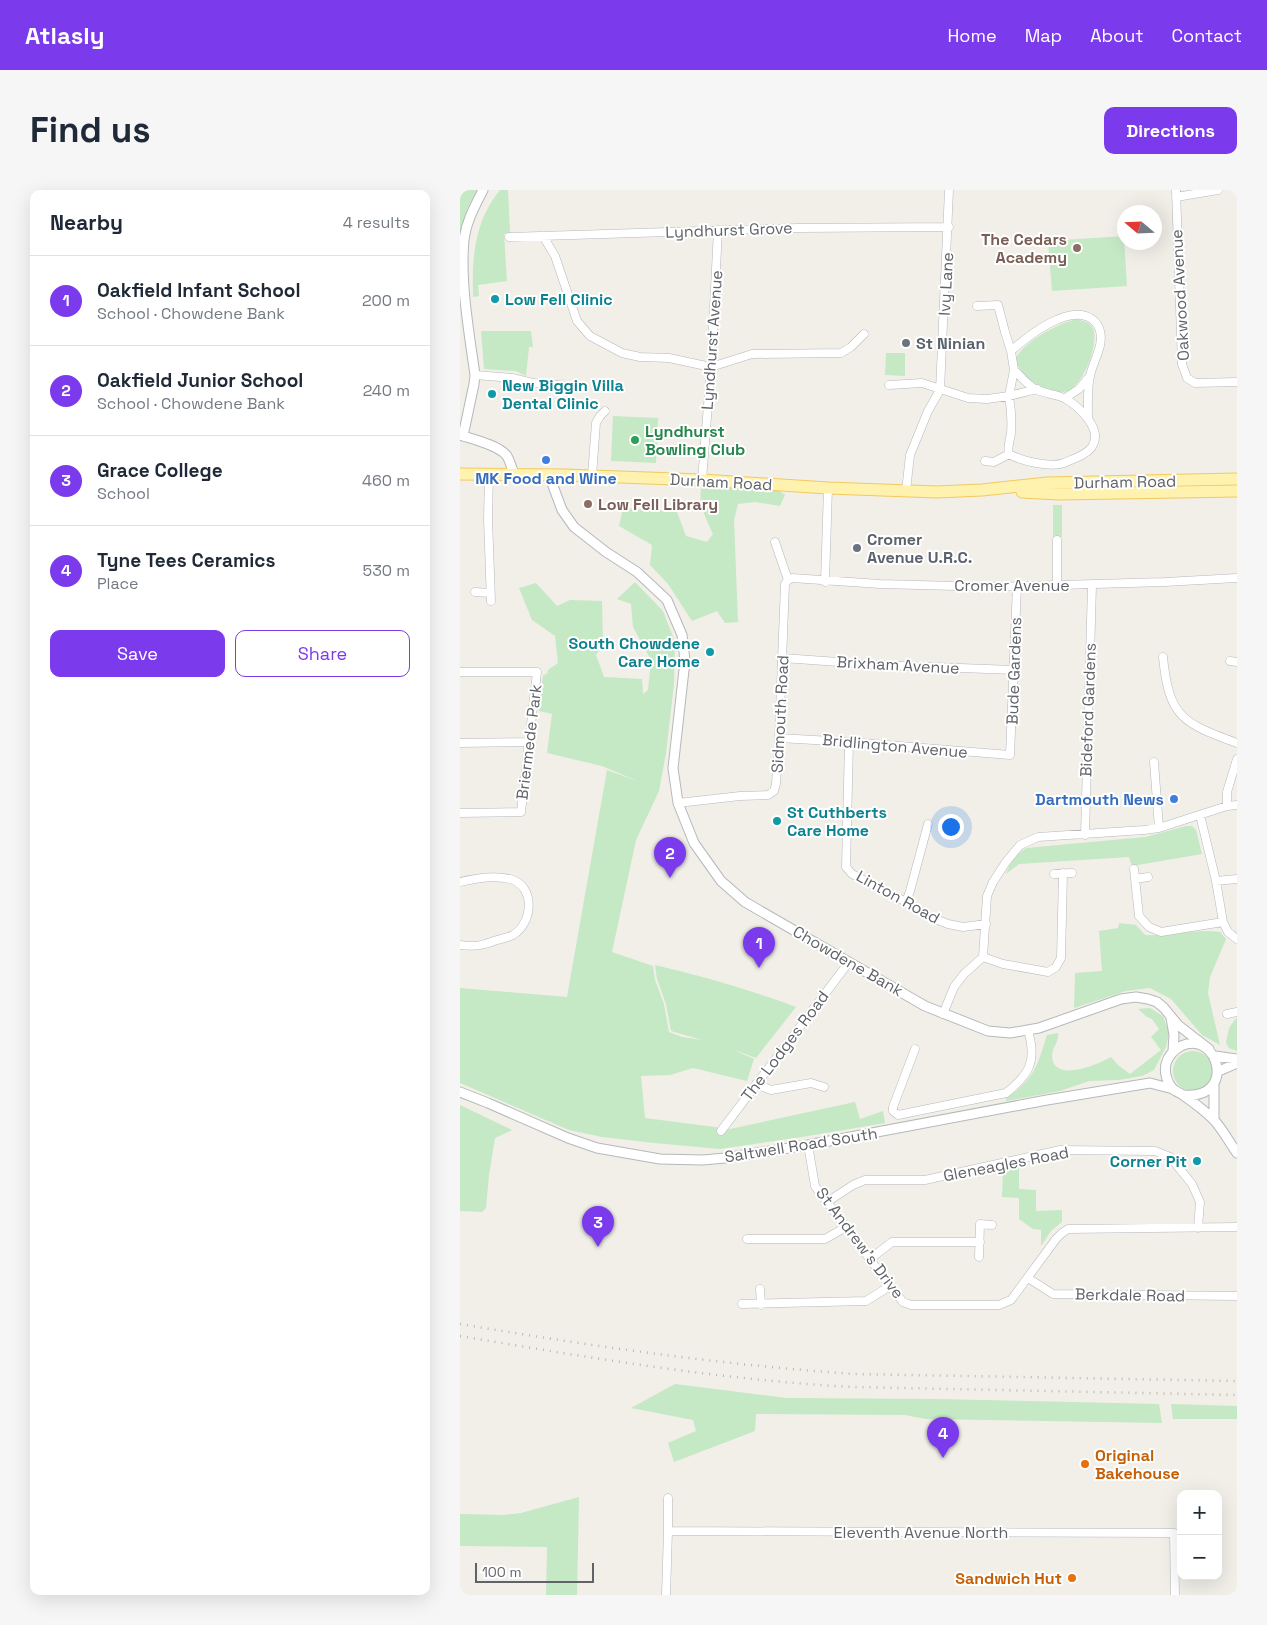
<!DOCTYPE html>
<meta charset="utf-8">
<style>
body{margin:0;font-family:"Space Grotesk",sans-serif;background:#f6f6f7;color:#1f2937}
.controls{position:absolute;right:15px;bottom:15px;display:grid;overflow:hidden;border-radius:10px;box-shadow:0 5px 20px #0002}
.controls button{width:45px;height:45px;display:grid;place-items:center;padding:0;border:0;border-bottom:1px solid #e0e1e3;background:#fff;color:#1f2937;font:25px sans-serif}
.compass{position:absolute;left:657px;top:15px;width:45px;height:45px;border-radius:50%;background:#fff;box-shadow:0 5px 20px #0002;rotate:289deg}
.scale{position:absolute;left:15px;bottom:12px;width:119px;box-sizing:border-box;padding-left:5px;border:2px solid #5f6368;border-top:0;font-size:14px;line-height:18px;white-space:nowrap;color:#5f6368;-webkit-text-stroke:4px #fff;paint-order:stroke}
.you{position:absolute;left:490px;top:636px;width:18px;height:18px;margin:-12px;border:4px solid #fff;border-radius:50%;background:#1a73e8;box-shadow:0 0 0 8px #1a73e833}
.badge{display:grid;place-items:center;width:32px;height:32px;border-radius:50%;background:#7c3aed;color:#fff;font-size:16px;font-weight:700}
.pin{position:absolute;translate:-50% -41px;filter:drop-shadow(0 1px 2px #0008)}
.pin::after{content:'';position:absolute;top:26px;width:18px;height:15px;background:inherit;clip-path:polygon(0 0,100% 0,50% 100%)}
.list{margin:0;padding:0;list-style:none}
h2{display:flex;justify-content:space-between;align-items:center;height:65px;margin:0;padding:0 20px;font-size:21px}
h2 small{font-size:16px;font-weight:400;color:#747a83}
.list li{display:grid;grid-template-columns:32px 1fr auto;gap:15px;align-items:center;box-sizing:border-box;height:90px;padding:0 20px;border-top:1px solid #e0e1e3}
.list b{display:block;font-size:19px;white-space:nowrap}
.list p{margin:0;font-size:16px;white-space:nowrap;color:#747a83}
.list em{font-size:16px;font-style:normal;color:#747a83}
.actions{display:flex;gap:10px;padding:15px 20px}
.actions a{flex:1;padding:11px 0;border:1px solid #7c3aed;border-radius:10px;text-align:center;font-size:18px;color:#7c3aed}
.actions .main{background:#7c3aed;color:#fff}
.map{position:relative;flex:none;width:777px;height:1405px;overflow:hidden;border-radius:10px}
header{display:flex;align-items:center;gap:30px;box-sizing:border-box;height:70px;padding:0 25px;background:#7c3aed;color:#fff}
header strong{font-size:24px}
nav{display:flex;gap:28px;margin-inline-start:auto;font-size:18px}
.intro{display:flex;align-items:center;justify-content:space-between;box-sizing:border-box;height:120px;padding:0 30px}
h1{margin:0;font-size:35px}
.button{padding:12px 22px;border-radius:10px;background:#7c3aed;color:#fff;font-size:18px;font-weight:700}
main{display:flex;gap:30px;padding:0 30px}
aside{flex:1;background:#fff;border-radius:10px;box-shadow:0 5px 20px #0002}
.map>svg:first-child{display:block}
</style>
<header>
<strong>Atlasly</strong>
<nav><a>Home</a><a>Map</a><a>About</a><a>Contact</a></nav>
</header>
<div class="intro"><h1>Find us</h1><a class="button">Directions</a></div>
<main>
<aside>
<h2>Nearby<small>4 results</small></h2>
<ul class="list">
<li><span class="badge">1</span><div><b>Oakfield Infant School</b><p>School · Chowdene Bank</p></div><em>200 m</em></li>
<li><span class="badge">2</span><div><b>Oakfield Junior School</b><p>School · Chowdene Bank</p></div><em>240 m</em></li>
<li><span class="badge">3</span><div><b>Grace College</b><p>School</p></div><em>460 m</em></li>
<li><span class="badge">4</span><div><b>Tyne Tees Ceramics</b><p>Place</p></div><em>530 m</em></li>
</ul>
<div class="actions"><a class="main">Save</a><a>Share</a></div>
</aside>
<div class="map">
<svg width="777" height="1405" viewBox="0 0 777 1405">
<rect width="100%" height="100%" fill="#f1efe8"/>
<path fill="#c5e8c5" d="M0 0H17L7 19 0 44Z
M40 0H48L50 43 44 44 47 91 18 95 19 106 13 107C12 67 14 32 40 0Z
M664 46 667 96 592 101 588 51Z
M617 129C623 131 630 132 633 138 639 154 625 189 611 199 603 205 590 201 582 197 568 190 561 183 555 170 564 151 597 134 617 129Z
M21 141H71L73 157H69L66 186 56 181 24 179Z
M426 163H445V186L425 185Z
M153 226 198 228 196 273 151 271Z
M242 296 317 299 325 305 320 316 295 312 278 314 274 330 278 432 265 433 257 421 232 431 208 394 190 375 192 355 159 336 163 318 217 322 226 346 247 352 253 344C246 329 237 312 242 296Z
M593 315H602V347H593Z
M175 392 203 421 215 452 214 494 206 563 199 601 176 650 152 762 193 776 195 790 204 814 209 842 222 847 242 850 211 841 206 814 197 789 195 775C243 786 290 800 336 817L296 868 272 859 294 869 287 891 233 878 210 885 181 886 185 928 270 939 395 912 400 929 423 921 425 933 342 947 260 959 194 953 142 947 109 940 0 893V798L107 807 147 580 180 592 142 576 87 563 92 524 79 521 83 485 87 484 88 480 98 473 95 446 72 430 59 398 76 393 97 416 110 410 142 411 143 455 136 465 144 487 182 489 183 504 188 500 191 470 173 437 171 414 157 409Z
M726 636H732L736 640 742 664 672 676 669 667 559 674 546 684C550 672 556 665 566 658L685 647Z
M659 733 676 735 685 745C711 747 735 738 760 742L766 749 750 787 748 803 760 855 742 845 711 809 690 798 666 801 614 818 615 783 642 781 639 741 658 738Z
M690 818 703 826 709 843 706 857 694 880 682 886 659 890 629 891 600 901 546 911V908C575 889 577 876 587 845L598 843C599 852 592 858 592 866 593 894 639 874 651 867L658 875 670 884 701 860 691 847 699 839 692 829 687 827 678 819Z
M777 827V861L769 858 766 853 769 838Z
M713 881a20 20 0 1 1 40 0a20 20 0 1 1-40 0Z
M0 915 52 940 35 948 29 985 26 1018 22 1022 0 1021Z
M559 975V999L576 1000V1021L602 1020V1032L591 1041 581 1056V1040L573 1039 559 1029V1008L542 1007 543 979Z
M215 1194 327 1208 476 1209 699 1214 702 1233 465 1229 445 1225 296 1224 295 1241 214 1272 208 1253 236 1241 233 1230 171 1218Z
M711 1214 777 1216V1229H713Z
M119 1307 117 1405H86L87 1357 0 1356V1324L44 1325 61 1323Z"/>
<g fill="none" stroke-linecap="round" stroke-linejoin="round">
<g stroke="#b5b8bc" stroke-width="9">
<path id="minor" d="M716 0 722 174 727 188 735 193 777 192
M716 7 758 0
M83 46 95 66 117 131 130 146 162 163 180 167 209 168 251 177 292 164 381 163 391 157 404 144
M49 47 338 38 489 37
M517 116 538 115 545 142 551 161
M554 180C561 186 568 196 577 200 586 204 597 204 606 209 619 217 642 238 633 255 629 264 613 269 604 273 591 278 561 271 549 264 547 256 550 251 551 243 552 231 551 218 549 206L577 199
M15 185 52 188 73 193 121 197
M429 195 462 193 508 208 527 209 549 206 554 180 551 161C568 146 609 113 632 129 636 132 639 137 640 141 644 156 633 171 630 186 627 199 628 214 628 228
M605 208 619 199 628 188
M525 271 534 272 549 264
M29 284 28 329 31 411
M132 286 136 233 140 226 145 221
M242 290 251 177 258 40
M446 301 450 265 468 221 480 200 489 0
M597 350V395
M328 390 332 388 420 394 534 397 705 392 777 388
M365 392 368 298
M15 402 30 403
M703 467C709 528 723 533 777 553
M323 468 420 475 554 480
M770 471 777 472
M0 482H77L61 622 0 623
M319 548 389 552 550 565 557 396
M389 552 386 677 392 684 446 712 468 726 488 734 503 737 526 734
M0 553 69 552
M694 572 699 638
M218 613 280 606 308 605 314 601 316 594 319 548 325 394 328 390 315 352
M767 616V602L777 569
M740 625 756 691 763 732 768 742 777 749
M625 645 632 395
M674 679 679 726 689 737 701 742 763 732
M594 684 612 683
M675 689 688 687
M756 691 777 689
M0 692C16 688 34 685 50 689 76 696 73 733 53 745 47 748 40 749 34 751 22 756 13 757 0 755
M446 712 450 701 468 634
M523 767 543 774 588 782 596 777 601 768 603 683
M483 824 494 797 504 784 523 767 527 706 533 692 546 672 560 655 578 647 684 640 699 638 767 616 777 615
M767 824 777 822
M455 859 433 917V921L438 925 546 903C570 884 577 871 568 840
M296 894 311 900 351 893 364 897
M261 941 389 772
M348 955 355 996 430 1096 443 1112 451 1115H539L551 1110 596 1049 602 1043 608 1039 777 1037
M367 1012 393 995 405 990H465L600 960 695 961 710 967 732 994 740 1012 738 1038
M287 1049H365L386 1037
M519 1067 520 1034 532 1035
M410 1069 432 1052H520
M568 1088 593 1104 777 1106
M300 1099 301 1115
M282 1114 406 1111 430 1096
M208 1341 714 1343 715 1405
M206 1405 208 1341V1308"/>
</g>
<g stroke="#b5b8bc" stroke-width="11">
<path id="tertiary" d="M0 245C12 249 39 255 47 266 50 271 52 279 54 284
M3 246 14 194 15 185C9 142 0 92 4 50 6 32 15 16 23 0
M89 285 102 320 114 337 146 362 177 382 207 410 222 445 225 471 213 578 218 613 234 653 261 691 285 712 465 816 528 841 550 843 579 838 661 809 676 807 688 809 697 812 704 818 718 835 749 859
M711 828 714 845 713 861
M755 866 777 869
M759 881 777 873
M0 902 28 913 108 948 137 958 200 969 243 970 265 968 348 955 587 910 690 893 713 899
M724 905C777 910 759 839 721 856 714 860 708 866 706 874 704 882 707 893 713 899 715 901 720 903 723 905 733 912 744 920 753 929 762 938 769 952 777 963
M754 930V895"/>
</g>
<g stroke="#f2c960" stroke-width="13">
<path id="primary" d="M0 284 105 285 242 290 368 298 477 302 522 300 587 293 777 289
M562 302 599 304 777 301"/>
</g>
<use href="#minor" stroke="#fff" stroke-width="8"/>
<use href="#tertiary" stroke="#fff" stroke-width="9"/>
<use href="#primary" stroke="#fff2af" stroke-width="11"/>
<path stroke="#b6b7b8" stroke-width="2.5" stroke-dasharray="1 6" stroke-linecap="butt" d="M0 1134C131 1156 262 1175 395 1184L777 1191
M0 1146C131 1168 261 1190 394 1197L777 1205"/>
</g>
<g fill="#8d6e63" stroke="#fff" stroke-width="2">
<circle cx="617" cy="58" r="5"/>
<circle cx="128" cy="314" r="5"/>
</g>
<g fill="#0f9aa8" stroke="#fff" stroke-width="2">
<circle cx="35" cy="109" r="5"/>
<circle cx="32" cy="204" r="5"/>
<circle cx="250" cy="462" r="5"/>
<circle cx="317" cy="631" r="5"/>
<circle cx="737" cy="971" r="5"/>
</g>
<g fill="#6b7280" stroke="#fff" stroke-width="2">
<circle cx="446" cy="153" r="5"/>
<circle cx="397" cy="358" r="5"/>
</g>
<circle fill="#2e9e5b" stroke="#fff" stroke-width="2" cx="175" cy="250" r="5"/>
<g fill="#3f7fe0" stroke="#fff" stroke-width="2">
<circle cx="86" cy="270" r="5"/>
<circle cx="714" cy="609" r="5"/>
</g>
<g fill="#e8710a" stroke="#fff" stroke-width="2">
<circle cx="625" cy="1274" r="5"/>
<circle cx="612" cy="1388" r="5"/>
</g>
<g text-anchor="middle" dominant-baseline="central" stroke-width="4" stroke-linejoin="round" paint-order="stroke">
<g font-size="16" fill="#5f6368" stroke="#fff">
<text transform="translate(269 40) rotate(-2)">Lyndhurst Grove</text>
<text transform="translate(486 94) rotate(-87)">Ivy Lane</text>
<text transform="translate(720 105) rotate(-93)">Oakwood Avenue</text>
<text transform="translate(252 150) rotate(-86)">Lyndhurst Avenue</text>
<text transform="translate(261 292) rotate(3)">Durham Road</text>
<text transform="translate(665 292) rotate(-1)">Durham Road</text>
<text x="552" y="395">Cromer Avenue</text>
<text transform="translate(438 475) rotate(3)">Brixham Avenue</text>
<text transform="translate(554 481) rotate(-88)">Bude Gardens</text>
<text transform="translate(628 520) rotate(-88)">Bideford Gardens</text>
<text transform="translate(320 524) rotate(-87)">Sidmouth Road</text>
<text transform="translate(69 552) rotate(-83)">Briermede Park</text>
<text transform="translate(435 556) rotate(5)">Bridlington Avenue</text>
<text transform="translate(438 707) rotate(29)">Linton Road</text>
<text transform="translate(388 771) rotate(30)">Chowdene Bank</text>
<text transform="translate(325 856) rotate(-53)">The Lodges Road</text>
<text transform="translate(341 955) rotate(-9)">Saltwell Road South</text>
<text transform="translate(546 974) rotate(-11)">Gleneagles Road</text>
<text transform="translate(400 1053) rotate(53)">St Andrew's Drive</text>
<text transform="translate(670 1105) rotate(1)">Berkdale Road</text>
<text x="461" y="1342">Eleventh Avenue North</text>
</g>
<g font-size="16" font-weight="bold" fill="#785e54" stroke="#fff" text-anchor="end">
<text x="607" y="49">The Cedars<tspan x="607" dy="18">Academy</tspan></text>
<text x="138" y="314" text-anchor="start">Low Fell Library</text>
</g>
<g font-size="16" font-weight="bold" fill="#0d838f" stroke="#fff" text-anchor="start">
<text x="45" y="109">Low Fell Clinic</text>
<text x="42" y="195">New Biggin Villa<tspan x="42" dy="18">Dental Clinic</tspan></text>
<text x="240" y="453" text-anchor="end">South Chowdene<tspan x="240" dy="18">Care Home</tspan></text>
<text x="327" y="622">St Cuthberts<tspan x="327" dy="18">Care Home</tspan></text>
<text x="727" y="971" text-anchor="end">Corner Pit</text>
</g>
<g font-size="16" font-weight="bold" fill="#5b616d" stroke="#fff" text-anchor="start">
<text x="456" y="153">St Ninian</text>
<text x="407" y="349">Cromer<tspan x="407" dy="18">Avenue U.R.C.</tspan></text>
</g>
<g font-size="16" font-weight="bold" fill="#27864d" stroke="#fff" text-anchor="start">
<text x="185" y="241">Lyndhurst<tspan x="185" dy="18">Bowling Club</tspan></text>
</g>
<g font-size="16" font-weight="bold" fill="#366cbe" stroke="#fff">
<text x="86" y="288">MK Food and Wine</text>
<text x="704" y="609" text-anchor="end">Dartmouth News</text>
</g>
<g font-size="16" font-weight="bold" fill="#c56008" stroke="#fff" text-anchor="start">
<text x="635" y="1265">Original<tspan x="635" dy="18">Bakehouse</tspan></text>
<text x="602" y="1388" text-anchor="end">Sandwich Hut</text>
</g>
</g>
</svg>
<div class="controls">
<button>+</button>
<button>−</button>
</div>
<svg class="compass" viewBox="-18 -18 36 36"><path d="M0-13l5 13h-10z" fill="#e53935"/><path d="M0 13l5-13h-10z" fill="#747a83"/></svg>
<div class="scale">100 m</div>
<div class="you"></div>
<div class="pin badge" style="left:299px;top:778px">1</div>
<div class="pin badge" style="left:210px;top:688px">2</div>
<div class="pin badge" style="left:138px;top:1057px">3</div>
<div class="pin badge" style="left:483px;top:1268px">4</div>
</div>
</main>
